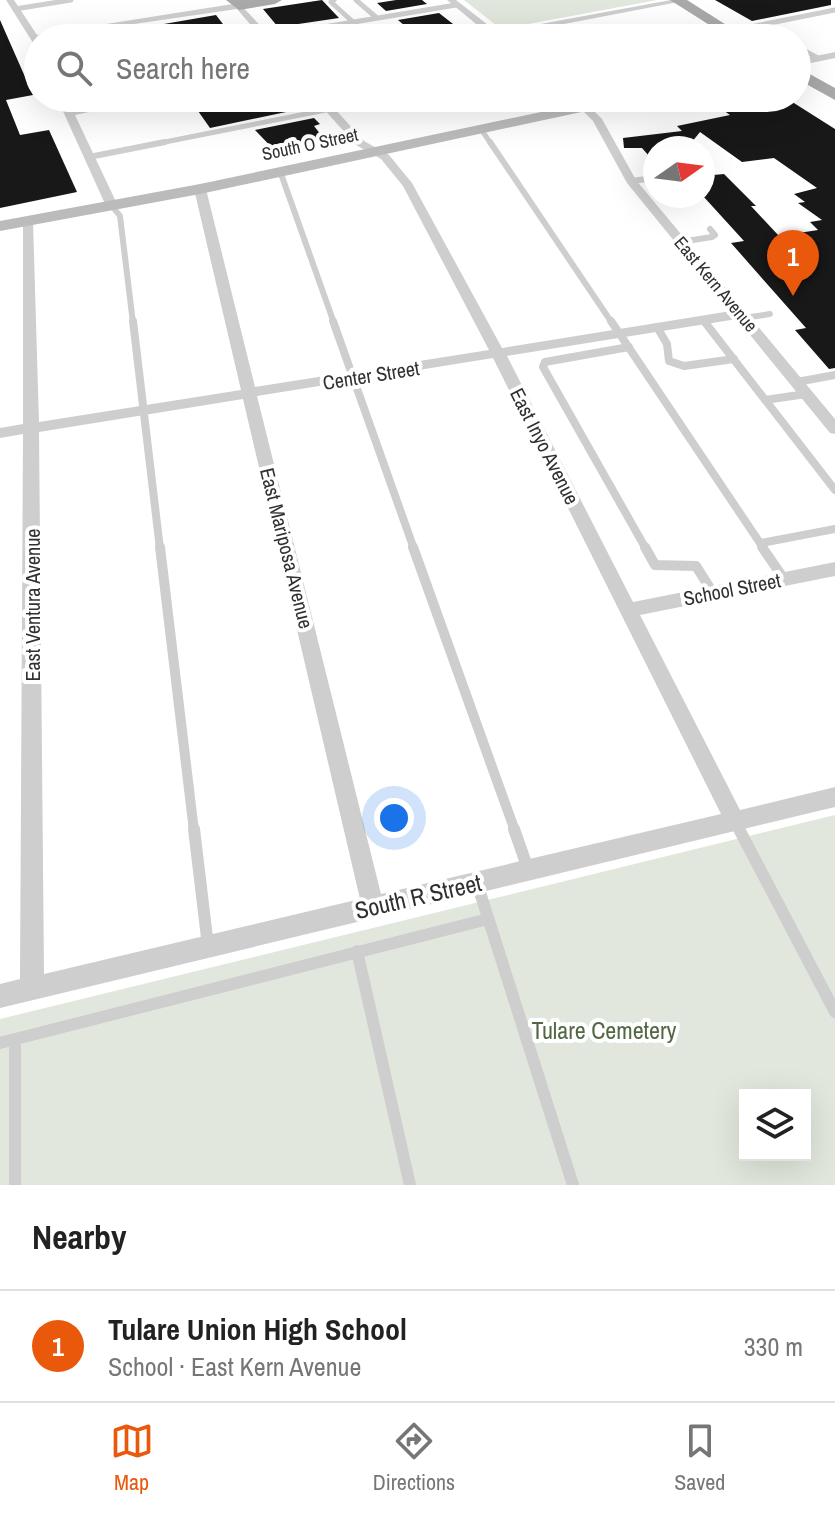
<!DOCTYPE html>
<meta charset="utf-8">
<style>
body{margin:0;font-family:"Archivo Narrow",sans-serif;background:#f6f6f6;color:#222}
.controls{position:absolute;right:24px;bottom:24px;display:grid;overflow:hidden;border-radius:0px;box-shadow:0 8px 32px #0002}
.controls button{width:72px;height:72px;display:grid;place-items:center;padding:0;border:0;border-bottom:2px solid #e0e0e0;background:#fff;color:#222;font:40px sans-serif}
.compass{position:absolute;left:643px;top:136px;width:72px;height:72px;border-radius:50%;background:#fff;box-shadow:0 8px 32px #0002;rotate:76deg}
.you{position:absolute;left:394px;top:818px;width:28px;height:28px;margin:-20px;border:6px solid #fff;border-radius:50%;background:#1a73e8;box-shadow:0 0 0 12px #1a73e833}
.badge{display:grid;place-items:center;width:52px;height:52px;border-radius:50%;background:#ea580c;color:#fff;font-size:26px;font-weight:700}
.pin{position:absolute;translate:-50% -66px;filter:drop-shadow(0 2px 4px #0008)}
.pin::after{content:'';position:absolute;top:42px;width:28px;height:24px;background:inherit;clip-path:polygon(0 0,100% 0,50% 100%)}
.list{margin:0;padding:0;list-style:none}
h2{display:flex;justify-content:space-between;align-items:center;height:104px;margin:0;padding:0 32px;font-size:34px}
h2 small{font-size:26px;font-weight:400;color:#767676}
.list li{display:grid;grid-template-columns:52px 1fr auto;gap:24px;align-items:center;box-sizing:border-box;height:112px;padding:0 32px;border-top:2px solid #e0e0e0}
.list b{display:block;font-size:30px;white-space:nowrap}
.list p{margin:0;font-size:26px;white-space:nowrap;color:#767676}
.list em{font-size:26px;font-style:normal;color:#767676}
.icon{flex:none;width:44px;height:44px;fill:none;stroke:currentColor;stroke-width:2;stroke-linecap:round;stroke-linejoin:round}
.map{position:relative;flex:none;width:835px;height:1185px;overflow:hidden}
.search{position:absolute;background:#fff;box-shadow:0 8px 32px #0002;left:24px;right:24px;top:24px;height:88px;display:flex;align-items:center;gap:20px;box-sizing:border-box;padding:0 28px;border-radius:44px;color:#767676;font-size:30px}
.sheet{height:216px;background:#fff}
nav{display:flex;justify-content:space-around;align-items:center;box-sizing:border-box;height:112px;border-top:2px solid #e0e0e0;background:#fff;font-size:22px;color:#767676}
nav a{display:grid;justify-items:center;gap:4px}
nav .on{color:#ea580c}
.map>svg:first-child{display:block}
</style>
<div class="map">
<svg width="835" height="1185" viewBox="0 0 835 1185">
<rect width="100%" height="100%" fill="#fff"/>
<path fill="#e1e7dc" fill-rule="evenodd" d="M464 0H657L501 29Z
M835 815V1185H0V1019ZM745 1095H805V1155H745Z"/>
<path fill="#181818" d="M322 0 339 18 278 27 263 9Z
M396 0H422L427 4 386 11 377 3Z
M715 0H831V5L752 21Z
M439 13 462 31 419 38 398 20Z
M216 15 226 28 212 30 214 33 180 38H136L135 29Z
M0 20 33 95 6 100 20 135 49 130 77 192 0 208Z
M210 98H284L292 108 302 106 305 108 210 128 191 101Z
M706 98H786L835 129V368L829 369 795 330 806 328 731 243 744 241 703 196V176L724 174 756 206H751L779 236 818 230 810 222 822 220 798 203 805 202 794 194 817 188 774 158 742 162 700 132 687 148H655V163L642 148H624L623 138 682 131 677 126 730 115Z
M314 118 320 124 314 126 329 145 278 154 255 130Z"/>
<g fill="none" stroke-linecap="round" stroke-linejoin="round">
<path stroke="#cecece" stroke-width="5" d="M334 0 331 2 353 22
M356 0 377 18
M15 9 71 0
M759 25 781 38
M258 38 456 5
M695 38 835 10
M797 47 818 58
M481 129 491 144
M155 144 386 98"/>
<path stroke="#cecece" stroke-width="6" d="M490 142 612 323
M89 157 165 142
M280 171 334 323
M631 181 655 178
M112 206 120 216 133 323
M680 242 712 237 715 235 710 229
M744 318 770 314
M703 320 706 323"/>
<path stroke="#cecece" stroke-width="8" d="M133 321 160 549
M333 321 414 549
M611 321 764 549
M704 321 835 490
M657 327 667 344 669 361 684 366 734 359
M629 347 545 362 543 367 646 549
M797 382 835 375
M765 400 806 394
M761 543 835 529"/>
<path stroke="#cecece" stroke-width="10" d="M160 547 194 831
M413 547 515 831
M645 547 655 565 696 566 713 593
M762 547 784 579
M735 821 740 831"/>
<path stroke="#cecece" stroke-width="12" d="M194 829 208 946
M514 829 528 869
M739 829 835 1012
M477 883 573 1185
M357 951 410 1185
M15 1039V1185
M0 1043 488 919"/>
<path fill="#cecece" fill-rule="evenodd" d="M6 0H14L37 35 239 3 272 38H262L237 9 38 38V47L35 46Z
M447 0H456L497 32 671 0H689L502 36 504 38H472L487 33Z
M835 52V58L797 66V60Z
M57 98H67L72 109 132 98H153L75 115 118 206 116 209 106 206Z
M314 98H325L364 141 389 155 412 183 502 348 731 311 627 183 593 121 570 98H581L602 119 636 180 835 419V434L830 433 737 319 507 356 633 602 835 562V576L640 615 740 810 835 787V807L0 1008V984L20 979 23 434 0 438V428L23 424V219L33 222 39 422 241 390 194 189 200 185 206 189 255 387 489 350 403 186 381 159 356 145ZM493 358 721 814 381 894 257 396ZM243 399 360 899 44 974 39 432Z"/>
<path fill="#bbb" fill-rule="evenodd" d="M607 98H635L628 102 200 194 0 231V221L200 184Z"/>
<path fill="#a9a9a9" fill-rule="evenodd" d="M226 0H282L275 4 239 10Z
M670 0H687L747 38H730Z
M797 67 835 88V100L797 79Z"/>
</g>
<g text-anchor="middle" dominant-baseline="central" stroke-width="8" stroke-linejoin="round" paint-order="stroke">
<g font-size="18" fill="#313131" stroke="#fff">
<text transform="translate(310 144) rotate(-12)">South O Street</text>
<text transform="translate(716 284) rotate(50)">East Kern Avenue</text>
</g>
<g font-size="20" fill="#313131" stroke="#fff">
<text transform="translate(371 375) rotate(-9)">Center Street</text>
<text transform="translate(545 446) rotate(63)">East Inyo Avenue</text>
<text transform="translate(287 548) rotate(76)">East Mariposa Avenue</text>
<text transform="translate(732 589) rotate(-11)">School Street</text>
<text transform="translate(32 605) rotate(-90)">East Ventura Avenue</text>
</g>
<g font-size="24" fill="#313131" stroke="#fff">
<text transform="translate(418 896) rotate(-13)">South R Street</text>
</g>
<g font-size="24" fill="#526844" stroke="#fff">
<text x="604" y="1030">Tulare Cemetery</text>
</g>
</g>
</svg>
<div class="controls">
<button><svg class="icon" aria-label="layers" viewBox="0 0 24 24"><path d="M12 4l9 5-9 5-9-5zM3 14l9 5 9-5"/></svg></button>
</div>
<svg class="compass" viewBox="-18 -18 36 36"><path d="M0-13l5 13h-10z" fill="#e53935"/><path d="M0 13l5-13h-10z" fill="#767676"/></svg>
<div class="you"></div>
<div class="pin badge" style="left:793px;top:296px">1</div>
<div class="search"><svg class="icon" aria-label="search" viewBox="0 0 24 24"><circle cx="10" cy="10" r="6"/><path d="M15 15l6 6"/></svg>Search here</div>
</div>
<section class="sheet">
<h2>Nearby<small></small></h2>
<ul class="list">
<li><span class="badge">1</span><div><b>Tulare Union High School</b><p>School · East Kern Avenue</p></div><em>330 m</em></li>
</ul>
</section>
<nav>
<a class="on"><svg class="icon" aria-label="map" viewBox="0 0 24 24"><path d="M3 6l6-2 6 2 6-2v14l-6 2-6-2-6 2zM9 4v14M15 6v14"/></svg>Map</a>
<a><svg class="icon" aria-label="directions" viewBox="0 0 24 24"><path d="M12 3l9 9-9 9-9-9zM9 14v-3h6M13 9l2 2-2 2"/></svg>Directions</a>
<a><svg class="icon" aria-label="saved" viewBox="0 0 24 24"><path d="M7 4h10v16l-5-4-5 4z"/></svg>Saved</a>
</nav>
